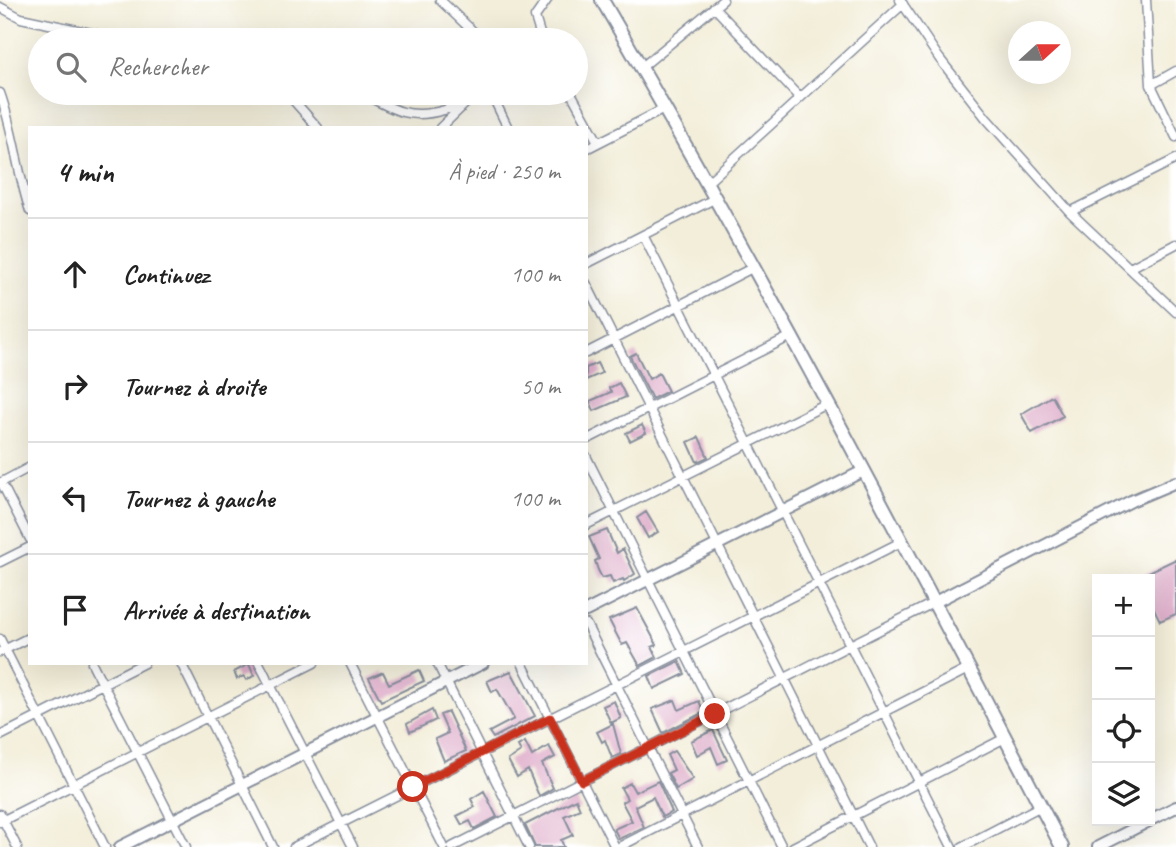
<!DOCTYPE html>
<html lang="fr">
<meta charset="utf-8">
<style>
body{margin:0;font-family:Caveat,sans-serif;background:#f6f6f6;color:#222}
.controls{position:absolute;right:21px;bottom:21px;display:grid;overflow:hidden;border-radius:0px;box-shadow:0 7px 28px #0002}
.controls button{width:63px;height:63px;display:grid;place-items:center;padding:0;border:0;border-bottom:2px solid #e0e0e0;background:#fff;color:#222;font:35px sans-serif}
.compass{position:absolute;left:1008px;top:21px;width:63px;height:63px;border-radius:50%;background:#fff;box-shadow:0 7px 28px #0002;rotate:69deg}
.stop{position:absolute;width:21px;height:21px;margin:-16px;border:5px solid #c8321e;border-radius:50%;background:#fff}
.stop.end{background:#c8321e;border-color:#fff;box-shadow:0 2px 7px #0008}
.list{margin:0;padding:0;list-style:none}
h2{display:flex;justify-content:space-between;align-items:center;height:91px;margin:0;padding:0 28px;font-size:30px}
h2 small{font-size:23px;font-weight:400;color:#767676}
.list li{display:grid;grid-template-columns:46px 1fr auto;gap:21px;align-items:center;box-sizing:border-box;height:112px;padding:0 28px;border-top:2px solid #e0e0e0}
.list b{display:block;font-size:26px;white-space:nowrap}
.list em{font-size:23px;font-style:normal;color:#767676}
.icon{flex:none;width:38px;height:38px;fill:none;stroke:currentColor;stroke-width:2;stroke-linecap:round;stroke-linejoin:round}
.map{position:relative;flex:none;width:1176px;height:847px;overflow:hidden}
.search{position:absolute;background:#fff;box-shadow:0 7px 28px #0002;left:28px;top:28px;width:560px;height:77px;display:flex;align-items:center;gap:18px;box-sizing:border-box;padding:0 24px;border-radius:38px;color:#767676;font-size:26px}
.panel{position:absolute;background:#fff;box-shadow:0 7px 28px #0002;left:28px;top:126px;width:560px;height:539px;border-radius:0px}
.map>svg:first-child{display:block}
</style>
<div class="map">
<svg width="1176" height="847" viewBox="0 0 1176 847">
<rect width="100%" height="100%" fill="#fff"/>
<filter id="ink" filterUnits="userSpaceOnUse"><feTurbulence type="fractalNoise" baseFrequency=".0143" numOctaves="2"/><feDisplacementMap in="SourceGraphic" scale="14" xChannelSelector="R" yChannelSelector="G"/><feConvolveMatrix kernelMatrix="1 2 1 2 8 2 1 2 1" color-interpolation-filters="sRGB"/></filter>
<filter id="wash" filterUnits="userSpaceOnUse"><feTurbulence type="fractalNoise" baseFrequency=".00686" numOctaves="4" result="noise"/><feDisplacementMap in="SourceGraphic" scale="28" xChannelSelector="R" yChannelSelector="G"/><feGaussianBlur stdDeviation="1.57" result="paint"/><feColorMatrix in="noise" values="0 0 0 0 0 0 0 0 0 0 0 0 0 0 0 0 0 1.4 0 .05"/><feComposite in="paint" operator="in"/></filter>
<g filter="url(#wash)">
<rect width="100%" height="100%" fill="#f3eed9"/>
<g id="blocks">
<path fill="#dfadca" d="M636 353 649 379 659 373 668 391 652 399 630 356Z
M597 363 602 373 586 380V368Z
M619 383 626 397 594 411 590 401 611 392 609 388Z
M1052 396 1063 416 1032 433 1021 414Z
M642 425 646 433 630 441 626 433Z
M699 437 708 457 697 462 688 442Z
M646 512 658 532 648 538 637 518Z
M607 530 617 553 623 549 635 574 624 581 623 579 613 583 610 576 602 578 598 570 595 561 599 559 589 537Z
M1176 559V614L1160 621 1150 600V579H1134Z
M637 608 657 645 652 647 657 657 640 666 627 643 622 645 609 620Z
M679 661 685 674 654 689 649 676Z
M249 664 254 676 246 680 244 676 237 679 234 672Z
M419 670 424 681 381 701 369 678 383 672 389 684Z
M511 671 535 716 493 738 489 732 514 719 497 689 492 692 487 681Z
M675 700 679 710 699 701 704 712 663 733 652 709Z
M614 701 621 718 611 723 603 706Z
M432 710 436 720 410 732 407 724Z
M448 712 466 751 444 761 435 739 448 733 440 715Z
M613 724 621 754 612 758 605 740 602 742 597 732Z
M713 730 727 760 718 764 711 747 697 755 691 741Z
M525 742 532 756 549 746 555 757 542 764 553 788 539 796 528 770 517 777 508 760 521 752 518 746Z
M674 751 693 779 676 789 668 773 674 770 667 755Z
M658 781 672 812 662 817 653 797 635 806 644 827 619 839 614 829 632 821 622 802 627 799 621 788 630 783 635 792Z
M484 791 497 817 474 829 470 821 462 825 457 816 475 807 471 799Z
M576 799 580 809 564 816 573 835 561 840 564 847H535L525 825Z"/>
</g>
</g>
<g filter="url(#ink)">
<use href="#blocks" fill-opacity="0" stroke="#878e9c" stroke-width="2"/>
<g fill="none" stroke-linecap="round" stroke-linejoin="round">
<g stroke="#878e9c" stroke-width="11">
<path id="minor" d="M440 0 482 40
M900 0 939 58 986 118 1070 212 1176 312
M1146 0 1151 85 1176 137
M0 7 21 18 124 40
M714 7 800 98
M542 40 535 17 547 0
M642 67 723 0
M1151 85 1176 71
M0 93C14 132 17 171 30 211
M287 93 318 128
M357 93C373 97 387 108 403 112 429 119 461 106 483 93
M491 93 508 128
M571 93 598 142
M440 128 466 103
M586 149 666 108
M707 183 903 4
M1070 212 1176 159
M643 235 952 847
M586 264 716 198
M1130 268 1176 244
M586 283 869 847
M586 353 754 267
M586 440 791 336
M586 456 782 847
M1 482 30 539
M0 483 30 467
M586 525 827 404
M0 562 30 547
M586 624 698 847
M0 639 105 847
M0 652 30 637
M92 663 186 847
M181 663 273 847
M259 663 353 847
M350 663 444 847
M437 663 529 847
M522 663 615 847
M0 736 144 663
M0 814 17 847
M0 822 314 663
M294 847 901 542
M452 847 933 603
M619 847 968 669
M793 847 1005 738
M962 847 1041 806"/>
</g>
<g stroke="#878e9c" stroke-width="14">
<path id="tertiary" d="M933 603 1131 501 1176 482
M586 611 863 471
M1150 820 1176 807
M120 847 483 663
M1098 847 1149 821"/>
</g>
<g stroke="#878e9c" stroke-width="16">
<path id="primary" d="M602 0C764 278 914 562 1062 847"/>
</g>
<use href="#minor" stroke="#fff" stroke-width="8"/>
<use href="#tertiary" stroke="#fff" stroke-width="10"/>
<use href="#primary" stroke="#fff" stroke-width="12"/>
</g>
</g>
<g fill="none" stroke-linecap="round" stroke-linejoin="round" filter="url(#ink)">
<path stroke="#c8321e" stroke-width="9" d="M413 787 550 718 582 781 715 714"/>
</g>
</svg>
<div class="controls">
<button>+</button>
<button>−</button>
<button><svg class="icon" aria-label="locate" viewBox="0 0 24 24"><circle cx="12" cy="12" r="6"/><path d="M12 2v4M12 18v4M2 12h4M18 12h4"/></svg></button>
<button><svg class="icon" aria-label="layers" viewBox="0 0 24 24"><path d="M12 4l9 5-9 5-9-5zM3 14l9 5 9-5"/></svg></button>
</div>
<svg class="compass" viewBox="-18 -18 36 36"><path d="M0-13l5 13h-10z" fill="#e53935"/><path d="M0 13l5-13h-10z" fill="#767676"/></svg>
<div class="stop" style="left:413px;top:787px"></div>
<div class="stop end" style="left:715px;top:714px"></div>
<div class="search"><svg class="icon" aria-label="search" viewBox="0 0 24 24"><circle cx="10" cy="10" r="6"/><path d="M15 15l6 6"/></svg>Rechercher</div>
<section class="panel">
<h2>4 min<small>À pied · 250 m</small></h2>
<ul class="list">
<li><svg class="icon" aria-label="ahead" viewBox="0 0 24 24"><path d="M12 20V5M6 11l6-6 6 6"/></svg><div><b>Continuez</b></div><em>100 m</em></li>
<li><svg class="icon" aria-label="right" viewBox="0 0 24 24"><path d="M7 20v-9h11M14 6l5 5-5 5"/></svg><div><b>Tournez à droite</b></div><em>50 m</em></li>
<li><svg class="icon" aria-label="left" viewBox="0 0 24 24"><path d="M17 20v-9H6M10 6l-5 5 5 5"/></svg><div><b>Tournez à gauche</b></div><em>100 m</em></li>
<li><svg class="icon" aria-label="arrive" viewBox="0 0 24 24"><path d="M6 21V4h12l-3 4 3 4H6"/></svg><div><b>Arrivée à destination</b></div></li>
</ul>
</section>
</div>
